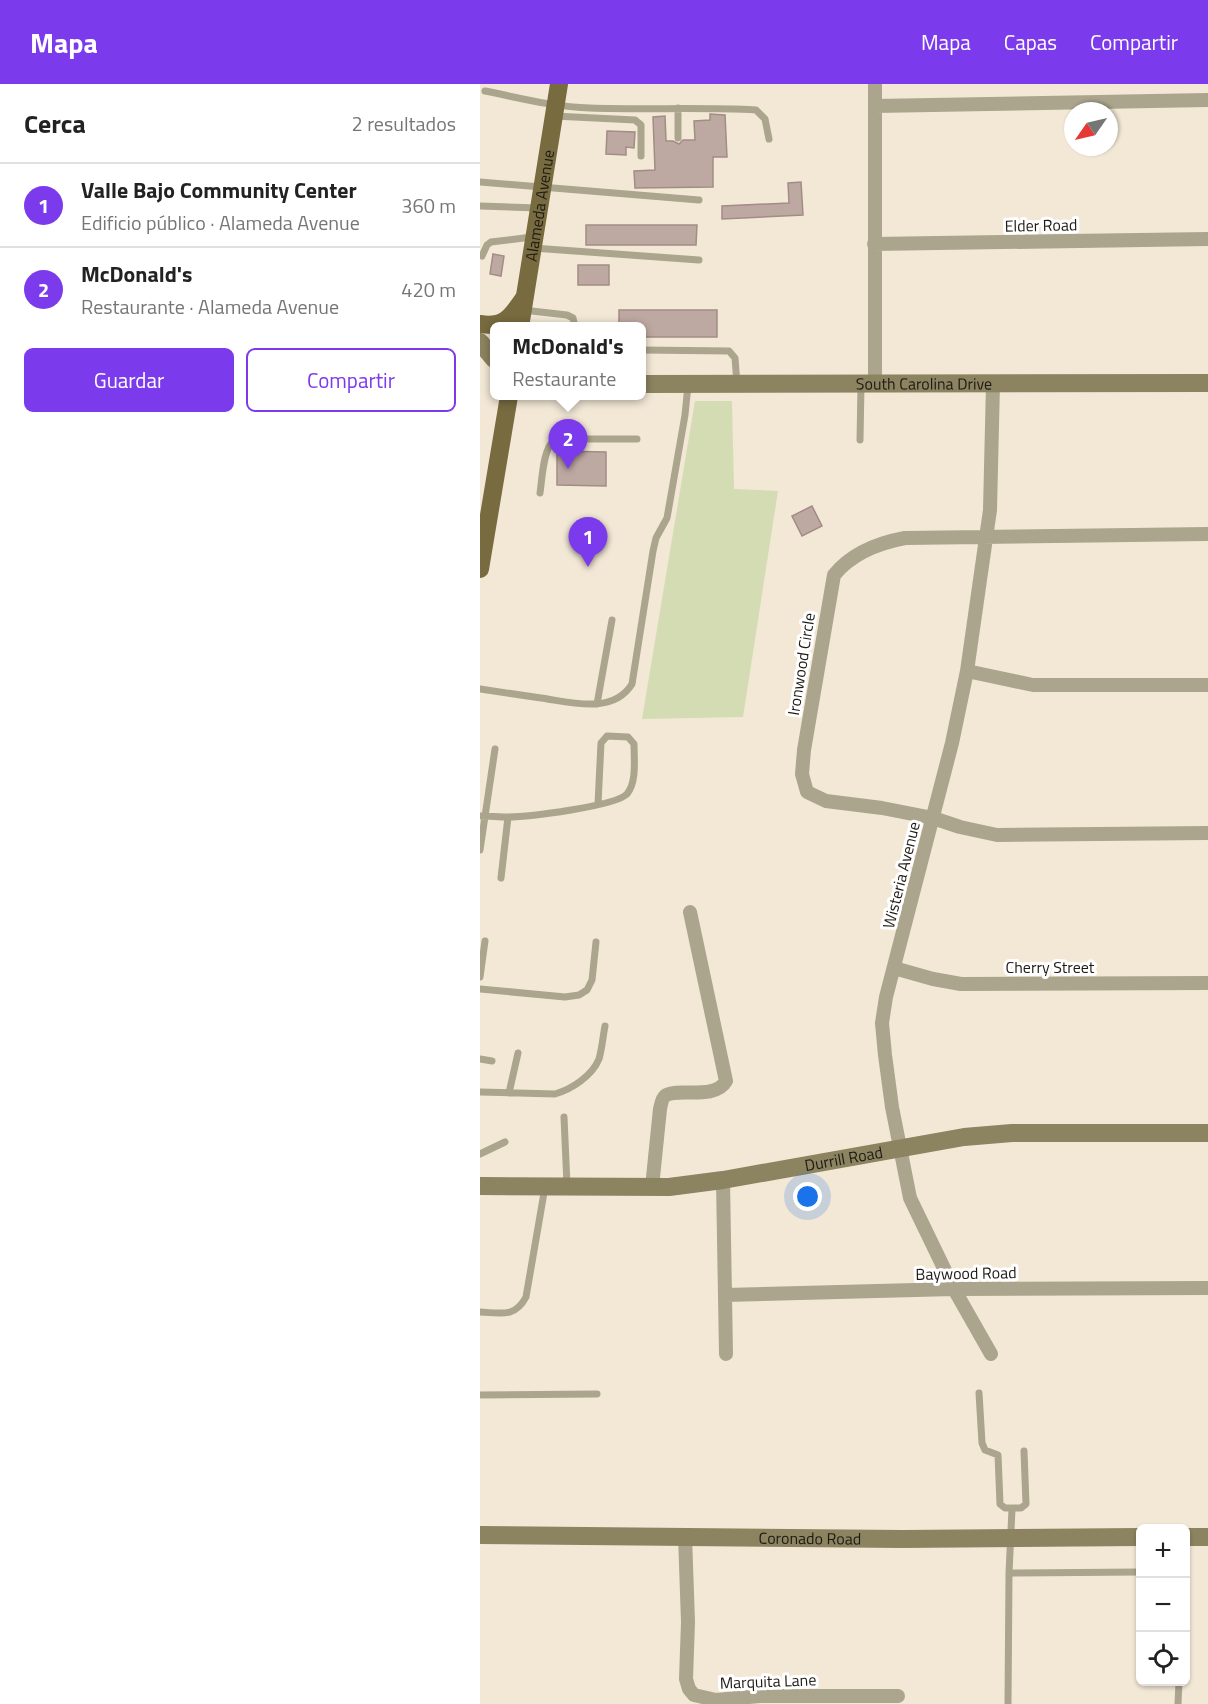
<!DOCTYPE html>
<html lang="es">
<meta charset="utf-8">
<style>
body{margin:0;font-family:"Titillium Web",sans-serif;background:#f2f2f2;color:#222}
.controls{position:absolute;right:18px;bottom:18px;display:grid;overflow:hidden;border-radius:9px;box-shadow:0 2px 4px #0004}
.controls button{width:54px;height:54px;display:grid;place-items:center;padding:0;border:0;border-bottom:2px solid #e0e0e0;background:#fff;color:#222;font:30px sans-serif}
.compass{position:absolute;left:584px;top:18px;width:54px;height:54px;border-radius:50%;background:#fff;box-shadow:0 2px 4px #0004;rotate:236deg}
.you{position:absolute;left:328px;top:1113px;width:21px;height:21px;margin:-15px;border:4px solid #fff;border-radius:50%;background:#1a73e8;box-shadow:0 0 0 9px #1a73e833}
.badge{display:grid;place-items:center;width:39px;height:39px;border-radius:50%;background:#7c3aed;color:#fff;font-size:20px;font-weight:700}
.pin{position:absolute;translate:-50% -50px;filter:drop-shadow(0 2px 3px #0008)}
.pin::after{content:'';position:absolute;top:32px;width:21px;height:18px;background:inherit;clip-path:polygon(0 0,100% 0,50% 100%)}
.popup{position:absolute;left:10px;top:238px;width:156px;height:78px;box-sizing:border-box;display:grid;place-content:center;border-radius:9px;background:#fff;filter:drop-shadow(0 2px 4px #0005);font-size:20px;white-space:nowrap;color:#767676}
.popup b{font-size:22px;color:#222}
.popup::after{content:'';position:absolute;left:50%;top:100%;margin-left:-12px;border:12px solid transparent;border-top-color:#fff}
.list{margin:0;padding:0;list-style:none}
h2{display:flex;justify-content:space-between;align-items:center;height:78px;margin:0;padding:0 24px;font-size:26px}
h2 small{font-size:20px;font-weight:400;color:#767676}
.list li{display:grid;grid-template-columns:39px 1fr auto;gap:18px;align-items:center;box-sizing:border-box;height:84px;padding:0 24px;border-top:2px solid #e0e0e0}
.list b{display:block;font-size:22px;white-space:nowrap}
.list p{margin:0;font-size:20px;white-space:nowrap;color:#767676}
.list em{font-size:20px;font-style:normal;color:#767676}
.actions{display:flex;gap:12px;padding:18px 24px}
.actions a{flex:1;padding:14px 0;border:2px solid #7c3aed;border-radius:9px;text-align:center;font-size:21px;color:#7c3aed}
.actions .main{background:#7c3aed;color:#fff}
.icon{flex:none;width:33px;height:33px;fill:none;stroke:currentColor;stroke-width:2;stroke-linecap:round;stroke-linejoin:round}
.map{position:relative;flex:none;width:728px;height:1620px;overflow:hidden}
header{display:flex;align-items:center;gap:36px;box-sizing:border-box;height:84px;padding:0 30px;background:#7c3aed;color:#fff}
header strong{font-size:28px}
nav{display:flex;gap:33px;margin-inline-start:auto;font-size:21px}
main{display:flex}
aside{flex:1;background:#fff}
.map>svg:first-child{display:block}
</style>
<header>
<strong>Mapa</strong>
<nav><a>Mapa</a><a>Capas</a><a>Compartir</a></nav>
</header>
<main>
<aside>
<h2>Cerca<small>2 resultados</small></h2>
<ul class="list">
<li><span class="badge">1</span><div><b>Valle Bajo Community Center</b><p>Edificio público · Alameda Avenue</p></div><em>360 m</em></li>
<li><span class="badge">2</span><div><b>McDonald's</b><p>Restaurante · Alameda Avenue</p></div><em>420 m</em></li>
</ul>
<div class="actions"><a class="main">Guardar</a><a>Compartir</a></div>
</aside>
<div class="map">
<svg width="728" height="1620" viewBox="0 0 728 1620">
<rect width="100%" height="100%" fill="#f3e8d6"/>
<path fill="#d3dcb3" d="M215 317H252L254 405 298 407 263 633 162 635Z"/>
<path fill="#bea8a2" stroke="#a18c86" stroke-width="1.5" d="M230 30 245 31 247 73H233V103L155 104 154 87 175 86 173 33 185 32 186 57H193L199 60 203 56H215L214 37 230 36Z
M127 47 155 48 154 64 146 63V71L126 70Z
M321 98 323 131 242 135V122L309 119 308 99Z
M106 141H217L216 161H106Z
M13 170 24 172 21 192 10 190Z
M98 181H129V201H98Z
M139 226H237V253H162V243H139Z
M77 367 126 368V402L77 401Z
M332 422 342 442 322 452 312 432Z"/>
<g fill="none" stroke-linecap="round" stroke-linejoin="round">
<path stroke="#aba58d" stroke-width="7" d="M5 7C40 14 74 23 110 24 165 26 221 23 276 26L285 35 289 55
M198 24V54
M74 32 155 36 161 41V72
M0 98 219 116
M0 122 57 124
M53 164 219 176
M2 172 7 161 11 158 52 153
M43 226 87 231 93 234 95 243
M162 266 249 267 255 274 257 300
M380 356 381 301
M60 409C62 397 63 363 74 357 77 356 80 356 83 355H157
M0 605C20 608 40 611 61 614 90 618 133 631 152 600L173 467 176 454 187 434 205 331 208 301
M117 620 132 536
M0 732C9 732 19 733 28 733 48 733 136 722 147 710 157 698 154 675 154 660L148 653 127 652 121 659 118 720
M0 766 15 665
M21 794 28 733
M0 893 5 857
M0 905 85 913 99 911 107 906 112 896 116 858
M0 975 12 977
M0 1008 75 1010C92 1005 112 992 119 975 122 965 123 952 125 942
M29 1009 38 969
M84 1033 87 1101
M0 1070 25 1058
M0 1228C21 1229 35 1234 46 1213L65 1103
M499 1309 502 1359 505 1366 518 1371 520 1420 525 1424H541L546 1420 544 1367
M0 1311 117 1310
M529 1489 660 1488
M528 1620 529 1489 532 1425
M698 1620 699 1598"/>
<path stroke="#aba58d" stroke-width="14" d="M395 22 728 16
M394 160 728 155
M395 298V0
M728 450 425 454C398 459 372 469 354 491L324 666 322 690 327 708 346 717 402 724 453 734 480 743 517 751 728 749
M487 587 553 601H728
M414 884 453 895 481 900 728 899
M243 1096 246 1270
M172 1103 180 1025C181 1021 182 1014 185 1012 195 1003 235 1017 246 997L210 828
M245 1211 474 1205 728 1204
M511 1270 474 1205 430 1114 412 1023 405 971 402 939 406 913 472 659 487 587 510 426 513 300
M205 1452 208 1538 206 1595 209 1605 214 1611 236 1616 280 1612H418"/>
<g stroke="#8c8360" stroke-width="18">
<path d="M0 258 14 275"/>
<path id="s1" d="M162 300 728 299"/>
<path id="s2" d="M0 1102 189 1103 243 1096 484 1053 532 1049H728"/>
<path id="s3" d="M0 1451 423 1455 660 1453"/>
<path d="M706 1453H728"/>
</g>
<g stroke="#776b3f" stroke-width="18">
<path d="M0 240C24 244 31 233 44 214"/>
<path id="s4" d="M40 243 79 0"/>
<path d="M0 485 29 312"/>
</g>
</g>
<g text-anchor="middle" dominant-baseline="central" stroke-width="6" stroke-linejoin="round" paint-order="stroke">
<g font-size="16" fill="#1e1a14" stroke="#fff">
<text stroke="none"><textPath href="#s4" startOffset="123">Alameda Avenue</textPath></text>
<text transform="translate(561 141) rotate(-1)">Elder Road</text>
<text stroke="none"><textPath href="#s1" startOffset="282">South Carolina Drive</textPath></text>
<text transform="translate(321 580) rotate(-81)">Ironwood Circle</text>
<text transform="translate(421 791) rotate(-76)">Wisteria Avenue</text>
<text x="570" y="883">Cherry Street</text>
<text stroke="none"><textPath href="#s2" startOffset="366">Durrill Road</textPath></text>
<text transform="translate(486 1189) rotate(-1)">Baywood Road</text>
<text stroke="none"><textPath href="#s3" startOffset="330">Coronado Road</textPath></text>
<text transform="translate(288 1597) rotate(-2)">Marquita Lane</text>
</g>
</g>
</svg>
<div class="controls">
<button>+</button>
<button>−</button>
<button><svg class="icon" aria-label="locate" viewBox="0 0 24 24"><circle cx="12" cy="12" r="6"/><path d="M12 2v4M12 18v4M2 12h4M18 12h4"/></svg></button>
</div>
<svg class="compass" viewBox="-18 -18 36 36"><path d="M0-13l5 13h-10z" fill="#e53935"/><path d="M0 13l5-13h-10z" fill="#767676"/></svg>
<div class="you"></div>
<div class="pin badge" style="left:108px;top:483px">1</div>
<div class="pin badge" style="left:88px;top:385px">2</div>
<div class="popup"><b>McDonald's</b>Restaurante</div>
</div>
</main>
